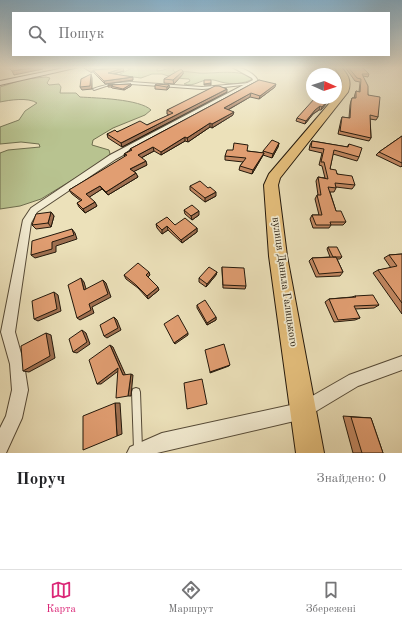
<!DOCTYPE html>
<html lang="uk">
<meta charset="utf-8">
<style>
body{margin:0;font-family:"Old Standard TT",serif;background:#f6f6f6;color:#202124}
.compass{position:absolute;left:306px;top:68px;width:36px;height:36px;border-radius:50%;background:#fff;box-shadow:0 4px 16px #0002;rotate:93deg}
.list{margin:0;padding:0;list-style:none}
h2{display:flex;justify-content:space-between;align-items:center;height:52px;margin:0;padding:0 16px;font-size:17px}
h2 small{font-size:13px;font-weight:400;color:#757577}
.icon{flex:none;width:22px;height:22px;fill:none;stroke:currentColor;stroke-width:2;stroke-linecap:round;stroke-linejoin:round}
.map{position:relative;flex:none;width:402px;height:453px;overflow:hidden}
.search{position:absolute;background:#fff;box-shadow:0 4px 16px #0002;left:12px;right:12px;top:12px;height:44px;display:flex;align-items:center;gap:10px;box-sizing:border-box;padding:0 14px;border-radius:0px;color:#757577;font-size:15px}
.sheet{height:116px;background:#fff}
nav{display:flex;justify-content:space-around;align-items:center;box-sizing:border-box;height:56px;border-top:1px solid #e0e0e0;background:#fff;font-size:11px;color:#757577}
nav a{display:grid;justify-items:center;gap:2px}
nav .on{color:#db2777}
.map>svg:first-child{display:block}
</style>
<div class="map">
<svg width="402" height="453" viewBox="0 0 402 453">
<rect width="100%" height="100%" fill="#ece1ba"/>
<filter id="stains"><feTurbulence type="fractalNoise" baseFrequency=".005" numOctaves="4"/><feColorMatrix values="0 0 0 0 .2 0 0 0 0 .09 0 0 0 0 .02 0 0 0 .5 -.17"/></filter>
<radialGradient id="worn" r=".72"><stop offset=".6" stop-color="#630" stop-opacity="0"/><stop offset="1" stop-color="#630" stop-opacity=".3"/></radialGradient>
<path fill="#b8c390" stroke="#6e6e4e" d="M137 67H163L157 69V71C164 71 169 67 175 67L173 70 175 72C183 71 191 72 199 73 214 74 242 68 253 79 243 84 232 85 221 82 217 81 213 79 209 80 199 80 195 87 184 84L190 81 189 79 175 78 162 74H152L141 78 118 75C125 72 130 68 137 67Z
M46 77 50 78 47 83 49 85 59 84 61 87 60 93H76L80 97C96 98 140 99 151 110L145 115 113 128 93 140 92 145 109 150 110 154 100 163 41 199 20 206 0 209V153L8 150 40 147 39 144 21 142 0 144V127L19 120 25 111 37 103C28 97 10 100 0 102V87L25 79Z"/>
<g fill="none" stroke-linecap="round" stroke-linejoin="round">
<g stroke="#554a37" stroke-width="2">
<path id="lane" d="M131 82 202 87 250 83 251 84 216 88 202 89 131 84H119L106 86 94 90 93 89C105 84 118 83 131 82Z
M136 388 139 389 140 392 142 449 141 452 139 453 135 452 134 449 132 392 133 389Z"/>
</g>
<g stroke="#554a37" stroke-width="2">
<path id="street" d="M232 67C240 66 255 73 258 81L116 159 37 212 31 223 15 332 24 364 28 390 22 418 6 453H0V428L6 416 12 390 10 364 1 332 23 220 31 208 110 155 253 80 252 78Z
M402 356V370L358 386 303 419 157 453H127L130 447 162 433 300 403 349 375Z"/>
</g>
<g stroke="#23180b" stroke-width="2">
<path id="secondary" d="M69 67H79L0 85V81Z"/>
</g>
<g stroke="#23180b" stroke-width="2">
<path id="primary" d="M335 67H341C348 75 352 81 348 92L280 178 278 185 287 256 324 453H296L269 256 264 185 269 174 334 98H336C337 95 340 92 341 89 345 80 338 74 335 67Z"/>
</g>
<use href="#lane" fill="#f3ecd2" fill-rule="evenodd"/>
<use href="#street" fill="#f3ecd2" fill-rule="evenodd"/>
<use href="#secondary" fill="#f3ecd2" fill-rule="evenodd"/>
<use href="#primary" fill="#e6c07d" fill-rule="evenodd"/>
</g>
<path fill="#c28862" stroke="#23180b" d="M82 67H124L101 68 92 67 95 68 96 70 124 71 114 74 133 80 105 84 94 73 93 71H92V73Z
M345 67H362L369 74 368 77 363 76 368 95 378 117 376 120 370 119 371 138 369 141 338 134 341 120 342 117 349 118 350 105 351 101 352 98H354L355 94 356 91 359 92 360 82 355 81Z
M183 71V74L174 84 164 83V79Z
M259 80 275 87 259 99 250 97 228 110 233 115 212 128 210 127 188 142 185 141 161 155 154 151 141 158 147 165 134 171 138 177 108 195 102 189 89 197 97 206 85 213 79 207 77 203 81 201 72 194 69 190 125 157 124 154 130 150V149Z
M131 84V86L124 90 112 88 111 87H108V85Z
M155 85H169V88L167 90 155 89Z
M227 92 122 147 108 138 107 134 147 125 169 115 167 114V110Z
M331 98 321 110H319L313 114 305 124 296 121 297 118Z
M402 136V166L401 167 376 155 379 152Z
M312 141 347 147 349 144 359 157 357 161 333 154 330 169 355 185 352 189 336 187V188L334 192H330L336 211 346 222 343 225H331L329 228H313L310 219 312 215H319L315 199 317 195H318L316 181 318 177 325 178 322 166 319 165 322 153 309 150 310 145Z
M279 143 278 147 272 158 263 155 262 157 252 174 239 170 240 166 243 162 225 160V156L247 151 263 153V151Z
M190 186 216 196 205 202 190 190Z
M184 210 199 215 192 220 185 214Z
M51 212 54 216 51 227 36 229 32 225Z
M156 224 175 225 197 228V232L182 243 168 230 162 234 157 228Z
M328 247 342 257 340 259H337L343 272 340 276 316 277 309 261 312 258 330 257 327 249Z
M402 254V314L373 273 378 270 391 268 384 258 389 255Z
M222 267 246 286 245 289 223 288 222 270Z
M217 272 216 275 206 287 199 282V278Z
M124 275H150L148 277 159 290 148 299 138 288 126 279Z
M355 296 379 305 374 308 355 309 360 318 355 320 334 322 325 302 329 299 352 297Z
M197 305 216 317V320L207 325 197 308Z
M343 416 371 418 383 453H353Z"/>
<path fill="#9e6f50" stroke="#23180b" d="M37 67H42L43 69 14 75 12 71Z
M101 67H124L101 68Z
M127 67H135L127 68Z
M123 68 124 71 108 75V73Z
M183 71V74L174 84 173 80Z
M91 74 92 78V89L82 90 80 87Z
M133 77V80L105 84 104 81Z
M211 83V85H204V84Z
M131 84V86L124 90 123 89Z
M276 84 275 87 259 99 260 96Z
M169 85V88L167 90V87Z
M227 89V92L122 147 121 143Z
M251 93 250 97 224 112V108Z
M330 98H331L321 110 322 107Z
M320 106 319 110 313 114 305 124 306 121 315 110Z
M234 112 233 115 212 128V124Z
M210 123V127L188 142 187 138Z
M185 137V141L161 155V152Z
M279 143 278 147 272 158 273 154Z
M153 147 154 151 139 159 138 155Z
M264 153 262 157 252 174 253 170Z
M146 161 147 165 131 173 130 169Z
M136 173 138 177 108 195 106 192Z
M100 186 102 189 88 198 86 194Z
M216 192V196L205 202V198Z
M95 202 97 206 85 213 83 209Z
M199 211V215L192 220 191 216Z
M51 212 54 216 51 227 48 223Z
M167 226 168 230 162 234V230Z
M197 228V232L182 243 181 240Z
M72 229 75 233 77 239 56 246V252L35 258 31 255Z
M149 272 150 275 147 278 146 275Z
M217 272 216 275 206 287 207 284Z
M81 278 84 282 87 292 84 290Z
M103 280 106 283 111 297 92 307 94 313 80 320 77 318 89 304Z
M158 287 159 290 148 299 147 296Z
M54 292 58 295 61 311 38 321 34 319Z
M114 317 117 320 121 330 107 338 104 336Z
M216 317V320L207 325V323Z
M82 330 86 333 90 344 77 353 73 352Z
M46 333 51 335 55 358 29 372 23 371Z
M188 333V335L175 344 174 343Z
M110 345 113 347 126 376 123 375Z
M230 365 229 366 210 373V372Z
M118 368 121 369 101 384H97Z
M131 374 133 375 131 396H128Z
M115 403H120L122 434 117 436Z"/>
<path fill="#e19e72" stroke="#23180b" d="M8 67H37L12 71Z
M87 67H91L95 68H91V69Z
M348 67H362L369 74H362L368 86V95L380 97 378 117 370 115 371 138 340 131 342 117 350 118 351 102 352 98H356V91L360 92 361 79 357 78Z
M123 68 108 73 133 77 104 81 93 70Z
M181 69 183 71 173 80 164 79Z
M91 74 90 86 80 87 81 79Z
M336 79 340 83 338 89 336 91Z
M204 80H211V83L204 84Z
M259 80 276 84 260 96 251 93 224 108 234 112 212 124 210 123 187 138 185 137 161 152 153 147 138 155 146 161 130 169 136 173 106 192 100 186 86 194 95 202 83 209 77 203 82 200 69 190 127 155 124 154 132 150 130 149Z
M131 84 123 89 111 86 113 85H108Z
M157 84 169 85 167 87 155 85Z
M215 86H219L227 89 121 143 107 134 115 130 117 132 140 121 147 125 153 122 173 113 167 110Z
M315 98H330L322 107 320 106 315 110 306 121 297 118Z
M402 136V163L379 152Z
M272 140 279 143 273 154 263 151Z
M312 141 348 147 349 144 362 148 359 157 334 150 330 169 336 170 337 174 352 176 355 185 335 183 336 188 328 187 336 211H341L346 222H330L331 225H316L312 215H322L317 195H321L318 177 328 179 324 162H321L324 149 311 147Z
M234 143 248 145 247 151 264 153 253 170 240 166 246 158 225 156 227 150H233Z
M200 181 208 188 210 187 216 192 205 198 190 186Z
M192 205 199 211 191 216 184 210Z
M51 212 48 223 32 225 36 214Z
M167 217 175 225 185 218 197 228 181 240 167 226 162 230 156 224Z
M72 229 74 235 52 242V249L31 255 32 241Z
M328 247H337L342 257H333Z
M402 254V303L378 270 397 266 389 255Z
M336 257 343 272 319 274 312 258Z
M138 263 149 272 146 275 158 287 147 296 136 285 124 275Z
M209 267 217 272 207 284 199 278Z
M222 267 244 268 246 286 223 285Z
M81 278 84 290 103 280 108 294 89 304 91 310 77 318 68 285Z
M54 292 57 309 34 319 32 301Z
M373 295 379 305 354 306 360 318 338 320 329 299 356 297 355 296Z
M205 300 216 317 207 323 197 305Z
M178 315 188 333 174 343 164 324Z
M114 317 118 328 104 336 100 325Z
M82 330 87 342 73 352 69 339Z
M46 333 50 356 23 371 21 346Z
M224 344 230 365 210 372 205 350Z
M110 345 123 375 131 374 128 396 116 398 118 368 97 384 89 360Z
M202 379 207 404 187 409 184 383Z
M115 403 117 436 83 450V416Z
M351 417 371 418 383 453H362Z"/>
<linearGradient id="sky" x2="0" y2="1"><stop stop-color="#89b7d4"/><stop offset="0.52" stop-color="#f6f2e0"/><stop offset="1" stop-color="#f6f2e0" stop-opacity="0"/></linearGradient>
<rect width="402" height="130" fill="url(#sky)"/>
<g text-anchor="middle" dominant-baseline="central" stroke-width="3.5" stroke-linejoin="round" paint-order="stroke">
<g font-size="11" fill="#23180b" stroke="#f3ecd2">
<text transform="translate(284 282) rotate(82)">вулиця Данила Галицького</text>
</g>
</g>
<rect width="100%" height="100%" filter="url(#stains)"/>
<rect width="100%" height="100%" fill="url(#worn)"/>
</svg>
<svg class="compass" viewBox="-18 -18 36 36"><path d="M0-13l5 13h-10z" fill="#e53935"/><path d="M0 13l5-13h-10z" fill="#757577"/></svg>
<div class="search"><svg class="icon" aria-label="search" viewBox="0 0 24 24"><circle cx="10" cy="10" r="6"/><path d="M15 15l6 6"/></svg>Пошук</div>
</div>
<section class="sheet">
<h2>Поруч<small>Знайдено: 0</small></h2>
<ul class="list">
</ul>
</section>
<nav>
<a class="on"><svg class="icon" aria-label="map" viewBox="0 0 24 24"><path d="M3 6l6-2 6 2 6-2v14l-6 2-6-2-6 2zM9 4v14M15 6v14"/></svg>Карта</a>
<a><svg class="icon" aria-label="directions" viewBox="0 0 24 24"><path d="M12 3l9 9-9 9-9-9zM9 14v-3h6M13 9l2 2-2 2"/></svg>Маршрут</a>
<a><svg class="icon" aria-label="saved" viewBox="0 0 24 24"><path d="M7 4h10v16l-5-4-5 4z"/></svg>Збережені</a>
</nav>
